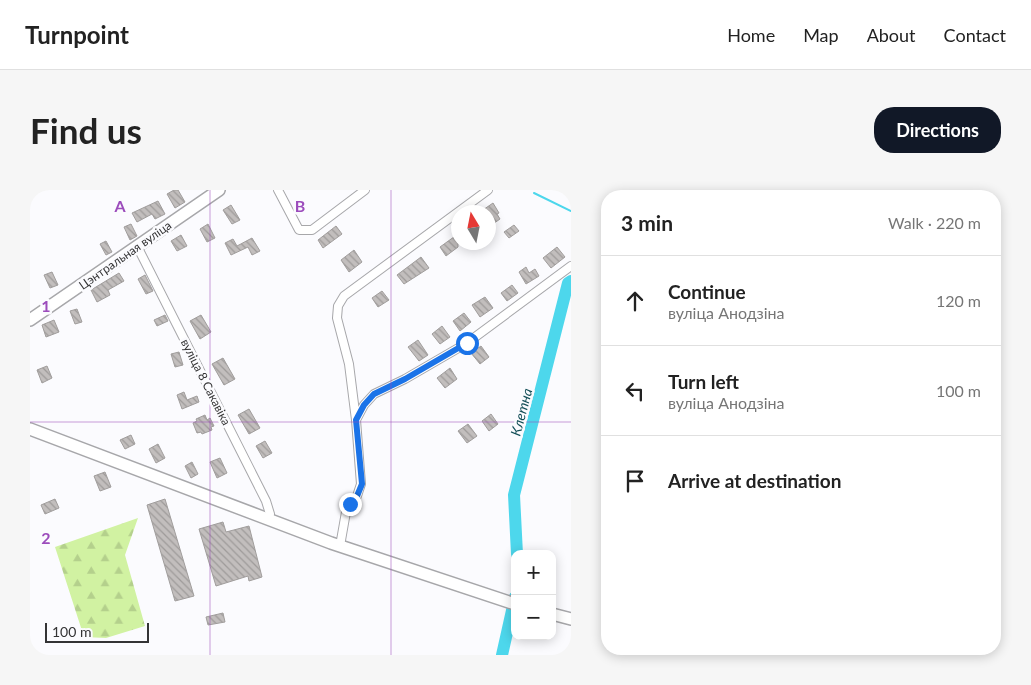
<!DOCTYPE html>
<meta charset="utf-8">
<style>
body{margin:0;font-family:Lato,sans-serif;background:#f6f6f6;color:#222}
.controls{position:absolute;right:15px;bottom:15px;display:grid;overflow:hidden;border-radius:10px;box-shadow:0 2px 12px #0003}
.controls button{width:45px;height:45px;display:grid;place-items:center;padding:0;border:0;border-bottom:1px solid #e0e0e0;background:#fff;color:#222;font:25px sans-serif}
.compass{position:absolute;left:421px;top:15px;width:45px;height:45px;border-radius:50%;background:#fff;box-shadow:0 2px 12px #0003;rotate:350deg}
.scale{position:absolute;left:15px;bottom:12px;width:104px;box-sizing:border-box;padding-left:5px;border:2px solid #343435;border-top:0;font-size:14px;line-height:18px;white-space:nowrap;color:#343435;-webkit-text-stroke:4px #fbfbfe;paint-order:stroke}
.stop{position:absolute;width:15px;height:15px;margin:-11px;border:4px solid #1a73e8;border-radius:50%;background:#fff}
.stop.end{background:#1a73e8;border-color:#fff;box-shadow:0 1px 5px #0008}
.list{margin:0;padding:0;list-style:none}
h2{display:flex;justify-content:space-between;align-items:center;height:65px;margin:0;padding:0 20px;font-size:21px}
h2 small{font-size:16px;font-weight:400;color:#767676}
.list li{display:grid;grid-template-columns:32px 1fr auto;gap:15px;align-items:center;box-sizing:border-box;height:90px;padding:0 20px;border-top:1px solid #e0e0e0}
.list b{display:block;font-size:19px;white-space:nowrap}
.list p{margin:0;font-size:16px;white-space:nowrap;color:#767676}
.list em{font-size:16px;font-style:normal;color:#767676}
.icon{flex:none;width:28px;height:28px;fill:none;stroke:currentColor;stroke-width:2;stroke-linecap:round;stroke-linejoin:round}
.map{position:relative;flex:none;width:541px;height:465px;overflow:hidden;border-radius:20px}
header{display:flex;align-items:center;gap:30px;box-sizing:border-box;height:70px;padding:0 25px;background:#fff;border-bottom:1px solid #e0e0e0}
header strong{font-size:24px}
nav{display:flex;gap:28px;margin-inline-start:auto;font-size:18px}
.intro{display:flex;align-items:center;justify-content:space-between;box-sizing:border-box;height:120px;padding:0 30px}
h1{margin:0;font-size:35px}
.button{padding:12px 22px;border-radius:20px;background:#111827;color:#fff;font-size:18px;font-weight:700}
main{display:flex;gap:30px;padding:0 30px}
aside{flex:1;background:#fff;border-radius:20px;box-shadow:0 2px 12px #0003}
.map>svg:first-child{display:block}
</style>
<header>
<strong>Turnpoint</strong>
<nav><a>Home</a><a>Map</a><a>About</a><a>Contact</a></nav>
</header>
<div class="intro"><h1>Find us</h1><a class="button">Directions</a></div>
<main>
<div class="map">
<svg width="541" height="465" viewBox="0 0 541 465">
<defs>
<pattern id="forest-firs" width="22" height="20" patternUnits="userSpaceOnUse" patternTransform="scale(1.25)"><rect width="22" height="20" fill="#d1f2a2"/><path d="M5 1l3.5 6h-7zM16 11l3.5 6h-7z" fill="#b4d08c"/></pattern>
<pattern id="building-back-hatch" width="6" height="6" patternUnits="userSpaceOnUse" patternTransform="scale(1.25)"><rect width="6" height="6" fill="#c2bebd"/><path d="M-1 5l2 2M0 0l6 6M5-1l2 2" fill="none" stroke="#9e9b9a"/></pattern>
</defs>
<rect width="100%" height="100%" fill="#fbfbfe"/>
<path fill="url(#forest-firs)" d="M108 328 95 365 115 436 76 448 54 447 25 357Z"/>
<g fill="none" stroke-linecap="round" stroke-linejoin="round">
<path stroke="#4dd7ec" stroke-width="2" d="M504 3 541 21"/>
<path stroke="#4dd7ec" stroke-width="12" d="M487 364 484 305 538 93 541 91
M472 465 485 407"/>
</g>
<path fill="url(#building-back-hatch)" stroke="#a09d9c" d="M144 0H148L155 12 145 18 137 4Z
M128 11 135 24 125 29 122 24 107 32 102 23Z
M463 13 469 23 467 24 470 29 463 34 458 28V22H450Z
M201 15 210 30 202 34 193 20Z
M101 34 107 46 100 50 94 37Z
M178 34 185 48 177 52 170 39Z
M484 35 489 41 479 48 474 42Z
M306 36 312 44 293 58 288 50Z
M428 44V57L416 66 410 57Z
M151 45 157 56 147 61 141 51Z
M222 48 230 61 222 65 218 57 201 65 195 53 203 49 207 56Z
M76 51 82 62 76 65 70 54Z
M527 57 535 67 521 78 513 68Z
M324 60 332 72 319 82 311 70Z
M391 67 399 78 374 94 367 85Z
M496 77 499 83 505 79 509 86 496 94 489 82Z
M22 82 28 95 20 98 14 85Z
M89 83 94 91 78 100 80 105 67 112 61 100Z
M115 85 123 101 116 104 108 89Z
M482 95 488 103 477 111 471 103Z
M352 101 359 110 348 117 342 108Z
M455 107 463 118 450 127 442 115Z
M47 119 52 132 45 134 40 121Z
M434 123 441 132 430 141 423 131Z
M135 125 138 131 127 136 124 130Z
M171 125 181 142 170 149 160 131Z
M24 130 29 142 16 147 12 135Z
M412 136 420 147 410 154 402 144Z
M388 150 398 165 389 171 378 157Z
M451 156 459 167 450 174 441 163Z
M149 162 153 175 145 177 141 164Z
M193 168 205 189 194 195 182 174Z
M17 176 22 188 12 193 7 180Z
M420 178 427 189 415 198 407 188Z
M154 202 157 210 167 206 169 212 152 219 147 205Z
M219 219 230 238 219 244 208 225Z
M461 224 468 234 459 241 452 231Z
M175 225 177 230 180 228 184 236 181 237 182 240 172 244 171 242 167 243 163 233 167 231 166 229Z
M438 234 447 246 437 253 428 241Z
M101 245 105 254 95 259 90 250Z
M235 251 242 263 233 268 226 256Z
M128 254 135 268 126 273 119 259Z
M190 268 197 283 187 288 180 272Z
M162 272 168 284 161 288 155 276Z
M75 282 81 297 70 301 64 286Z
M25 309 29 318 15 324 11 315Z
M135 309 164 406 145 411 117 315Z
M193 332 196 342 219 336 232 387 219 391 218 386 186 396 169 339Z
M193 423 195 432 178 435 176 427Z"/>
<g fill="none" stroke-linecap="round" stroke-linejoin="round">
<g stroke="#a7a7aa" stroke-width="10">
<path id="street" d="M248 0 269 40H282L335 0
M107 56 236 311 240 324 239 329
M326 230 319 174 307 128 308 116 314 106 458 0
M310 356 316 322 327 306 331 294 326 230 334 215 344 204 375 189 437 153 541 76"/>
</g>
<g stroke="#a7a7aa" stroke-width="14">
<path id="secondary" d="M0 130 189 0
M0 239 301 353 485 414
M522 424 541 429"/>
</g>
<use href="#street" stroke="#fff" stroke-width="8"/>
<use href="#secondary" stroke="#fff" stroke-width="11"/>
</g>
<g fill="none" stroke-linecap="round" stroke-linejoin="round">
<path stroke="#1a73e8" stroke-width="6" d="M320 314 327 306 332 294 326 230 334 215 344 204 375 189 437 153"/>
</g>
<path fill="none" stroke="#9c4cbc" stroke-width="1" stroke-opacity="0.55" d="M180 0V465M361 0V465M0 232H541"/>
<g text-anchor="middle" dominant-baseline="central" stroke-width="5" stroke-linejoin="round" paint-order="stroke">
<g font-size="12" fill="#343435" stroke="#fbfbfe">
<text transform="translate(95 65) rotate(-35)">Цэнтральная вуліца</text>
<text transform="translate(176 192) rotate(63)">вуліца 8 Сакавіка</text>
</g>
<g font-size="14" font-style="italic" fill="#134e57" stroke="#fbfbfe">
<text transform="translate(491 222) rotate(-75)">Клетна</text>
</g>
</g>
<g font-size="16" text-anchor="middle" font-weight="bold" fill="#9c4cbc" stroke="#fbfbfe" stroke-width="5" stroke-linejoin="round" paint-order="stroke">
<text x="90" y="22">A</text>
<text x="270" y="22">B</text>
<text x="16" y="122">1</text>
<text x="16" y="354">2</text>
</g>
</svg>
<div class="controls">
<button>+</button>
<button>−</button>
</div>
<svg class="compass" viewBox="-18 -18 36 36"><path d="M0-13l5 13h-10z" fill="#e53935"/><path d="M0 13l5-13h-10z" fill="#767676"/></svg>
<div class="scale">100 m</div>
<div class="stop" style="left:437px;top:153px"></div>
<div class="stop end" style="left:320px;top:314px"></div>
</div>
<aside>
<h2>3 min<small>Walk · 220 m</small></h2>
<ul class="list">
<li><svg class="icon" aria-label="ahead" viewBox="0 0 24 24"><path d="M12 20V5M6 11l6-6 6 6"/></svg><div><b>Continue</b><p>вуліца Анодзіна</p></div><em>120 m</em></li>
<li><svg class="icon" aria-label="left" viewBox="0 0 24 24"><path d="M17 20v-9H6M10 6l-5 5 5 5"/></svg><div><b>Turn left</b><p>вуліца Анодзіна</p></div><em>100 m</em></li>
<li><svg class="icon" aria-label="arrive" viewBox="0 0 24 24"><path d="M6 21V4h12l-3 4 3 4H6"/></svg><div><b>Arrive at destination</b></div></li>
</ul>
</aside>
</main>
